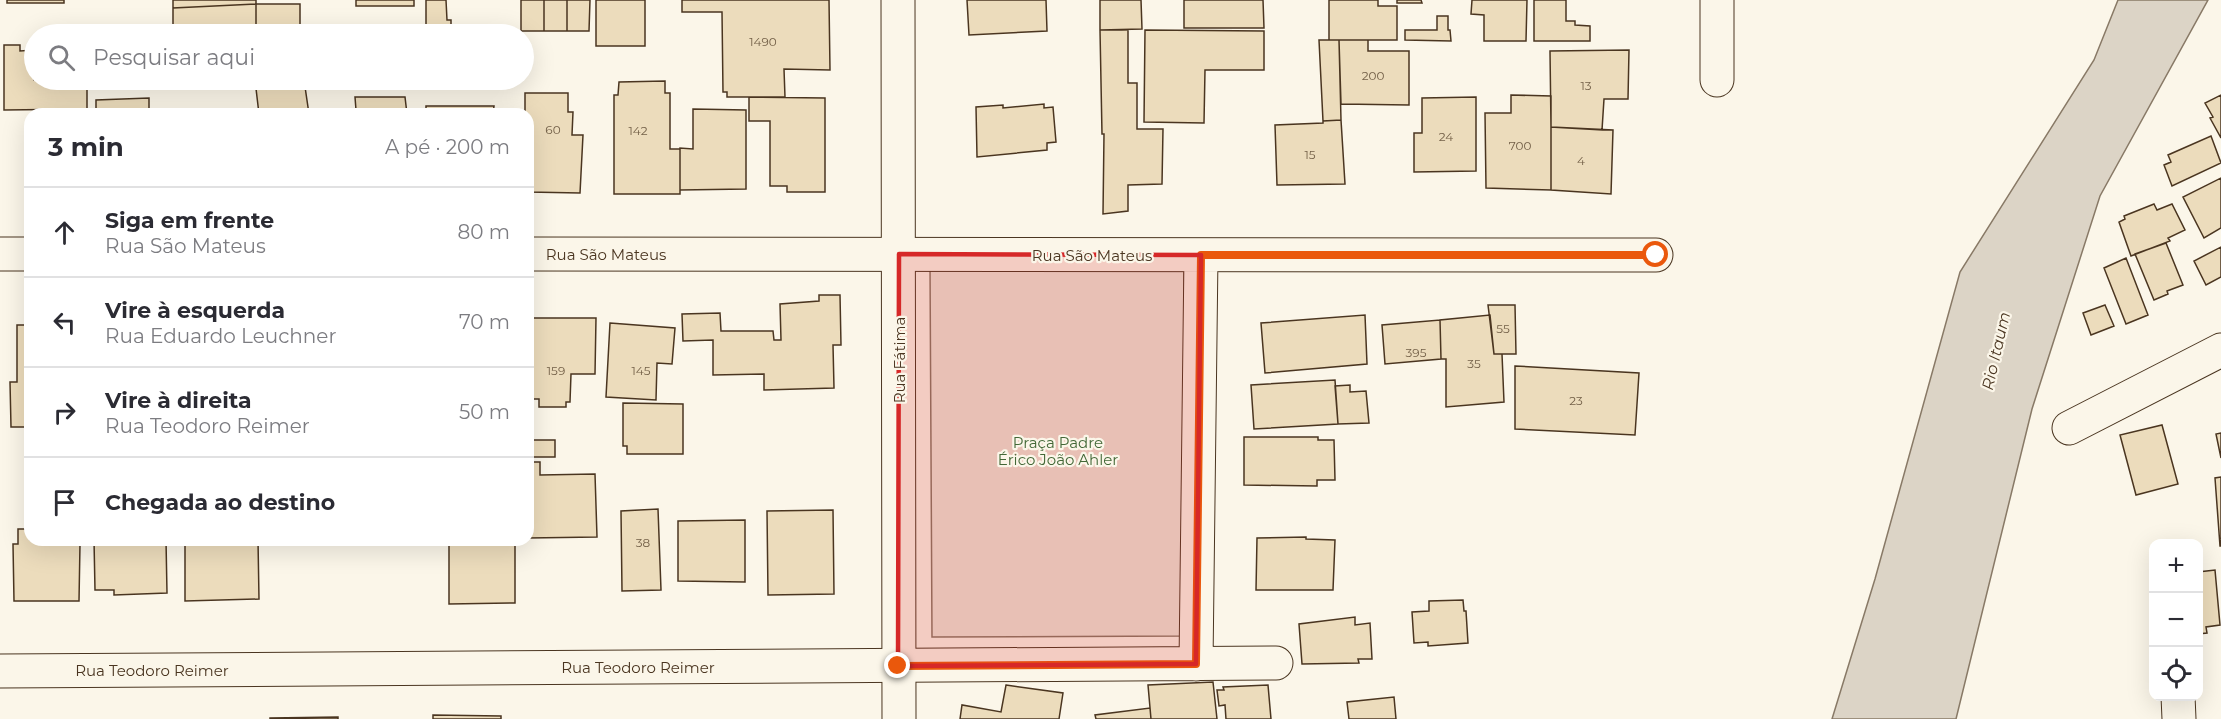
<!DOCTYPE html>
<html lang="pt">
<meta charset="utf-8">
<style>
body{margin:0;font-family:Montserrat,sans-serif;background:#f7f7f7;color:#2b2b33}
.controls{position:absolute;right:18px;bottom:18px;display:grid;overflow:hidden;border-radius:12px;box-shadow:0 6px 24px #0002}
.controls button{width:54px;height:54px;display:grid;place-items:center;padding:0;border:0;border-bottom:2px solid #e1e1e2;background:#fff;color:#2b2b33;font:30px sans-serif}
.stop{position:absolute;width:18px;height:18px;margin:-14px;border:4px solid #ea580c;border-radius:50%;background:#fff}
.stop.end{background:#ea580c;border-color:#fff;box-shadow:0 2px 6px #0008}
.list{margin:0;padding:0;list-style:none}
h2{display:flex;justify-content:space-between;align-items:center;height:78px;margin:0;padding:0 24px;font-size:26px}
h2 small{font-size:20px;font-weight:400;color:#7c7c81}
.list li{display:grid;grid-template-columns:39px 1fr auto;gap:18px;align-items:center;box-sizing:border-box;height:90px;padding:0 24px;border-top:2px solid #e1e1e2}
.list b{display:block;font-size:22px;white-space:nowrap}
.list p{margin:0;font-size:20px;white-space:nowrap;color:#7c7c81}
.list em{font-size:20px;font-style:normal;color:#7c7c81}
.icon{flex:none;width:33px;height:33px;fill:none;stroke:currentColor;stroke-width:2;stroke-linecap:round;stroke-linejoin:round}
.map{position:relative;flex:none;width:2221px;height:719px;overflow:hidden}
.search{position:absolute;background:#fff;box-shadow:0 6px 24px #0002;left:24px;top:24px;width:510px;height:66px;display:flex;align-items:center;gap:15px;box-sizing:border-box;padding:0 21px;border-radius:33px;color:#7c7c81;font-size:22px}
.panel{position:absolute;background:#fff;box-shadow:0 6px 24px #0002;left:24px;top:108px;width:510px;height:438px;border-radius:18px}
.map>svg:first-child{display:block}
</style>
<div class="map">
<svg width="2221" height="719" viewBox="0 0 2221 719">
<rect width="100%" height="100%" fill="#fbf6e9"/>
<path fill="#ede6d9" stroke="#887966" stroke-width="1.5" d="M1184 263 1186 636 932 637 930 264Z"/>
<path fill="#dcd4c6" stroke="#887966" stroke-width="1.5" d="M2118 0H2208L2100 196 2032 409 1956 719H1832L1875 579 1960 272 2094 60Z"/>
<path fill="#ecdcbc" stroke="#4a3520" stroke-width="1.5" d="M7 0H64V3H7Z
M173 0H256V4L173 8Z
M356 0H414V6H356Z
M426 0H446L447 20H451V34H426Z
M521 0H544V31H521Z
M544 0H567V31H544Z
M567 0H590L589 31H567Z
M596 0H645V46H596Z
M682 0H829L830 70 784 69 785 97H727V92H723L722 12H682Z
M967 0H1046L1047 31 969 35Z
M1100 0H1141L1142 29 1100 30Z
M1184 0H1263L1264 28H1184Z
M1329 0H1378V6H1397V40H1329Z
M1397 0H1421L1422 3H1397Z
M1472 0H1527L1526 41H1484V15L1471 14Z
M1534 0H1566V21H1575V25L1590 26V41H1534Z
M256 4H300V34H256Z
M256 4V34H173V8Z
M1437 16H1448V30H1450L1451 41 1405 40V30H1437Z
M1100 30H1128V83H1137V129H1163L1162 184 1128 185V211L1103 214 1104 134H1102Z
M1145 30 1264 31V70H1205L1204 123 1144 122Z
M1319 40H1339L1341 120 1323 121Z
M1339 40H1368V51H1409V105L1341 104Z
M4 45H20V51L34 50V80H87V109L4 110Z
M1629 50 1628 99H1604L1602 130 1551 127 1550 51Z
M255 80H304L309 114H259Z
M665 81V93H670V149H680V194H614V95H618L619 82Z
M525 93H568V112H573L572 135H583L580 193 528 192V114H525Z
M1511 95 1551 96V190L1486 188 1485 113H1511Z
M2221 95V138L2210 118 2213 117 2205 103Z
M355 97H405L407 114H338V111L356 110Z
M749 97 825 98V192H787V186H770V121H749Z
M1476 97V171L1414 172V133H1422V98Z
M149 98V114H96V100Z
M1044 104V108L1053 107 1056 142 1047 143V150L977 157 976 107 1003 105V108Z
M426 106H494L493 114H426Z
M693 109 746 110V189L680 190V148L693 149Z
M1341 120 1345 184 1277 185 1275 125 1323 123V121Z
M1551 127 1613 130 1611 194 1551 190Z
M2211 136 2221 163 2172 186 2164 165 2171 162 2168 155Z
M2221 178V228L2204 238 2183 197Z
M2154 204 2157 210 2172 204 2185 230 2168 238 2170 241 2131 256 2119 222 2125 219 2124 216Z
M2166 243 2183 285 2167 291 2168 294 2154 300 2135 254Z
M2221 247V277L2206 285 2194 261Z
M2126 258 2148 315 2126 324 2104 268Z
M819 295H840L841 345H833L834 388 764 390V374L713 375V340L683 341 682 314 720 313 721 331H773L774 340H781L780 304 819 301Z
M1488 305H1515L1516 354H1494Z
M2105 305 2114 326 2091 335 2083 313Z
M1365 315 1367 364 1265 373 1261 323Z
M1490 315 1494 354H1502L1504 402 1446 407V359H1441L1440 320Z
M528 318H596L595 374H571L570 402H566V407H539V399H528Z
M1440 320 1441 359 1385 364 1382 325Z
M610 323 675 328 672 364 657 363 656 400 606 397Z
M17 325H30V427H11L10 382H17Z
M1515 366 1639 373 1635 435 1515 429Z
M1335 380 1338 424 1254 429 1251 385Z
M1350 385V392L1366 391 1369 423 1338 424 1335 386Z
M623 403 683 404V454H627V446H623Z
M2162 425 2178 484 2136 495 2120 435Z
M2221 433V458L2216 434Z
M1244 437H1318V440H1334L1335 480H1317V486L1244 485Z
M528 440H555V457H528Z
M528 462H540V475L595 474 597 537 528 538Z
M2221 477V546H2220L2215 478Z
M658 509 661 590 622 591 621 511Z
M833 510 834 594 768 595 767 511Z
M745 520V582L678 581V521Z
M18 529H30V540H56V544H80L79 601H14L13 544H18Z
M1306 537V539L1335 540 1333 590H1256L1257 538Z
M94 540H166L167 593 114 595V590H95Z
M185 540H258L259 599 185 601Z
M449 540H515V603L449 604Z
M2215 570 2220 625 2206 627 2207 633 2198 634V572Z
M1463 600 1464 611H1466L1468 643 1428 646V642L1414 643 1412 612 1429 611V601Z
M1355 617V625L1370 623 1372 659H1358L1359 663 1302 664 1299 624Z
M1213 682 1217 719H1151L1148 685Z
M1006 685 1063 693 1059 719H960L962 705 1001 712Z
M1268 685 1271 719H1226L1225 705 1219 706 1217 690H1224L1223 687Z
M1394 697 1396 719H1349L1347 702Z
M1150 708 1151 719H1096L1095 715Z
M433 715 501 716V719H433Z
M338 717V719H270V718Z"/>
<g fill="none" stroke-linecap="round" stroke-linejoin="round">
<g stroke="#4a3520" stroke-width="35">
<path id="street" d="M1717 0V80
M0 254H30
M528 254 1656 255
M2069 428 2221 350
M1196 664 1201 255
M0 671 1276 663
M2178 696 2179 719"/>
</g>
<g stroke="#4a3520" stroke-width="35">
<path id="secondary" d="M898 0 899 719"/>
</g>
<use href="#street" stroke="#fbf6e9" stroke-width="33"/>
<use href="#secondary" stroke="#fbf6e9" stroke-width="33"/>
</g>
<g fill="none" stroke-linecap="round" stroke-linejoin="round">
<path stroke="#ea580c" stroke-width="8" d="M898 666 1196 664 1201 255H1656"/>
</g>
<path fill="#d62828" fill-opacity="0.2" stroke="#d62828" stroke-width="4.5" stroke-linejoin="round" d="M899 254 1201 255 1196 664 898 666Z"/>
<g text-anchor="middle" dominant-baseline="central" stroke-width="4.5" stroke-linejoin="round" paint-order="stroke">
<g font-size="12" fill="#725f47">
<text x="763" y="41">1490</text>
<text x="1373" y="75">200</text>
<text x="1586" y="85">13</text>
<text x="553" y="129">60</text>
<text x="638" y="130">142</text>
<text x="1446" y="136">24</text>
<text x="1520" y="145">700</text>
<text x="1310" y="154">15</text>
<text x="1581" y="160">4</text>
<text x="1503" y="328">55</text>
<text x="1416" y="352">395</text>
<text x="1474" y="363">35</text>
<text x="556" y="370">159</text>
<text x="641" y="370">145</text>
<text x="1576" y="400">23</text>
<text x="643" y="542">38</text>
</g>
<g font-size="15" fill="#4a3520" stroke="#fbf6e9">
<text x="606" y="254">Rua São Mateus</text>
<text x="1092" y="255">Rua São Mateus</text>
<text transform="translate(899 360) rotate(-90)">Rua Fátima</text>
<text x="638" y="667">Rua Teodoro Reimer</text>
<text x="152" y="670">Rua Teodoro Reimer</text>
</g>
<g font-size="15" fill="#436837" stroke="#fbf6e9">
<text x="1058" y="442">Praça Padre<tspan x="1058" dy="17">Érico João Ahler</tspan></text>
</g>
<g font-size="16" font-style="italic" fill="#4a3520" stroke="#fbf6e9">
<text transform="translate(1996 351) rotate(-77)">Rio Itaum</text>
</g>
</g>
</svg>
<div class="controls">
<button>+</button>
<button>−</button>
<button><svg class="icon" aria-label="locate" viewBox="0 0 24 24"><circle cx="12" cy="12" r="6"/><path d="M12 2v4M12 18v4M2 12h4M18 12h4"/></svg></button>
</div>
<div class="stop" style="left:1656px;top:255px"></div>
<div class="stop end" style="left:898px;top:666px"></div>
<div class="search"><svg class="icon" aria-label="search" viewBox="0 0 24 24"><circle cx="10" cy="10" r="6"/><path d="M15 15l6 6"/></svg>Pesquisar aqui</div>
<section class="panel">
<h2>3 min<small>A pé · 200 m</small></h2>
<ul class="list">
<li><svg class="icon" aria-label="ahead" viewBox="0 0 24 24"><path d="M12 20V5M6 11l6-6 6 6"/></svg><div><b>Siga em frente</b><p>Rua São Mateus</p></div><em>80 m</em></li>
<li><svg class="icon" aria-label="left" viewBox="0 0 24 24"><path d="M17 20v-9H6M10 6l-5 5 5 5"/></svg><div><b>Vire à esquerda</b><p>Rua Eduardo Leuchner</p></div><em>70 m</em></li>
<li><svg class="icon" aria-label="right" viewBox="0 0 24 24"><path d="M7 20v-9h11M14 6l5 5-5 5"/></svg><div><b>Vire à direita</b><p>Rua Teodoro Reimer</p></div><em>50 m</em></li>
<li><svg class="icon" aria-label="arrive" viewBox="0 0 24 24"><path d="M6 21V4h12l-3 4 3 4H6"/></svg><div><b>Chegada ao destino</b></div></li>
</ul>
</section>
</div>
